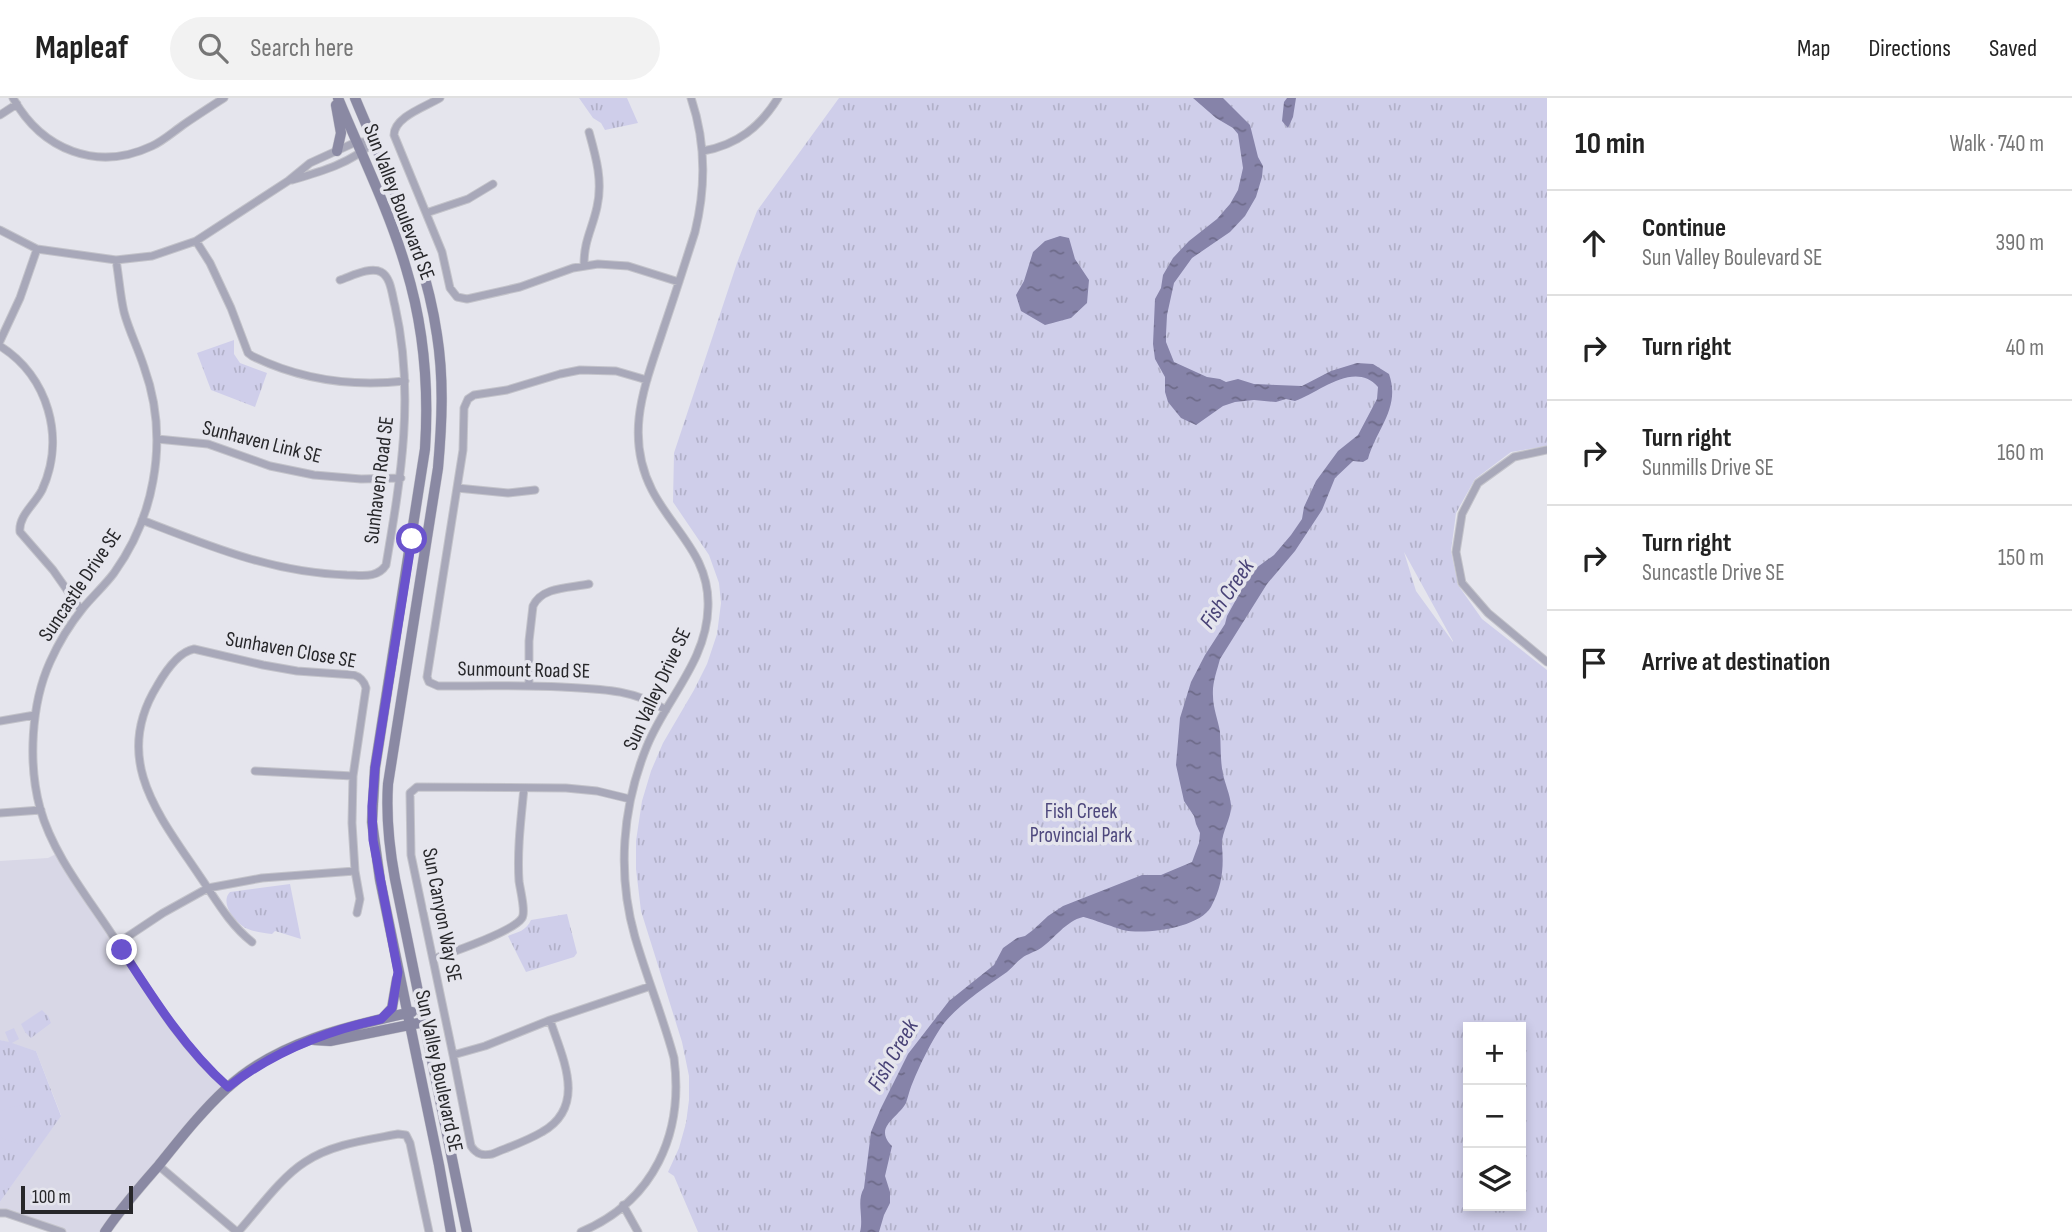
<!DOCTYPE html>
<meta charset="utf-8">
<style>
body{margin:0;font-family:"Sofia Sans Condensed",sans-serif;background:#f2f2f2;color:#222}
.controls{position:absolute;right:21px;bottom:21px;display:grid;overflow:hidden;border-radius:0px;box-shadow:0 4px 10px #0003}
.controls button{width:63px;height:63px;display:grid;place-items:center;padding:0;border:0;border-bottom:2px solid #e0e0e0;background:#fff;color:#222;font:35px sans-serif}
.scale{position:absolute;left:21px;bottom:18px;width:112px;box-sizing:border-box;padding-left:7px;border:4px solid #27272a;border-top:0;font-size:19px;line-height:24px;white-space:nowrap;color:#27272a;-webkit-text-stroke:5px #e5e5ed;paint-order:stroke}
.stop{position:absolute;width:21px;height:21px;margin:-16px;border:5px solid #6a53cd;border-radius:50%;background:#fff}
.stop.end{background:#6a53cd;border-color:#fff;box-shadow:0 2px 7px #0008}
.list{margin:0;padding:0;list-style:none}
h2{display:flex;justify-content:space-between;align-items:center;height:91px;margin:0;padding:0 28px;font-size:30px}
h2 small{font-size:23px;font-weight:400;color:#767676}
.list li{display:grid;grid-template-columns:46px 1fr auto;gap:21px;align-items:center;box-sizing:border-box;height:105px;padding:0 28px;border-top:2px solid #e0e0e0}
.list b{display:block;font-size:26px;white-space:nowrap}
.list p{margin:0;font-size:23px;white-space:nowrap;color:#767676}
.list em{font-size:23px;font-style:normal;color:#767676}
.icon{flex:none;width:38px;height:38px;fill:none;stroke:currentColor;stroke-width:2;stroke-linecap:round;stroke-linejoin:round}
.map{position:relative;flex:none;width:1547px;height:1134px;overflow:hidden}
header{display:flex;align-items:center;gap:42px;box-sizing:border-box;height:98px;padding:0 35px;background:#fff;border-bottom:2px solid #e0e0e0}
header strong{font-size:33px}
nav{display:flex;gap:38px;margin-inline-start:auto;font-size:24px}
.search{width:490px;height:63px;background:#f2f2f2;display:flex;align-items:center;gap:18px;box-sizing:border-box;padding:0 24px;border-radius:38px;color:#767676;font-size:26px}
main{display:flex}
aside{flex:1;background:#fff}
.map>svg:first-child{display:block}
</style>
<header>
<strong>Mapleaf</strong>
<div class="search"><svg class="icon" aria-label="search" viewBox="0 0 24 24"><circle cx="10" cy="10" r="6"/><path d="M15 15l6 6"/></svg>Search here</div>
<nav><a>Map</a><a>Directions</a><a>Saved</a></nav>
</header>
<main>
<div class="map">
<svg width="1547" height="1134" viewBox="0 0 1547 1134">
<defs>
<pattern id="park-tufts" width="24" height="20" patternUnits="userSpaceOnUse" patternTransform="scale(1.75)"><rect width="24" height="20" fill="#cfceea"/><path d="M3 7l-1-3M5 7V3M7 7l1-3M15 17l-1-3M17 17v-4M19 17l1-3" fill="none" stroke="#b2b1c9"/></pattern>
<pattern id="water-ripples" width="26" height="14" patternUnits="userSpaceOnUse" patternTransform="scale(1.75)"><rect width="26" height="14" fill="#8683a9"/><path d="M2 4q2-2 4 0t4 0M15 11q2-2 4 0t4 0" fill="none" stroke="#6e6b8a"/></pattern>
</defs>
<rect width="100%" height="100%" fill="#e5e5ed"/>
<path fill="#d8d7e6" d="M60 754 181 938 228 989 105 1134H62L0 1115V1104L61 1017 36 953 0 942V763L48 760Z"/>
<path fill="url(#park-tufts)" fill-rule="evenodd" d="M579 0H627L638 25 605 32 601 25 593 20Z
M839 0H1547V348L1511 354 1475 381 1456 415 1451 453 1458 487 1482 521 1547 572V1134H698L674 1078 668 1074 679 1050 686 1025 689 1002V978L682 944 641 813 636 771V743L642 703 651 673 663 645 694 592 707 566 717 536 721 505 719 485 709 457 673 404 674 355 737 165 757 113ZM1404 454 1453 543V544L1416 493ZM1468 929H1521V1108H1468Z
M234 242V256L240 265 267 275 255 309 211 292 197 255Z
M290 786 301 841 275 833 272 836C264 835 255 834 248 831 236 826 219 805 230 794Z
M567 816 577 855 574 859 526 874 508 838C518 834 526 833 531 822Z
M42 912 48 918 51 925 31 940 25 934 21 926Z
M14 930 19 941 12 945 36 953 61 1018 0 1104V942L9 944 5 934Z"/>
<path fill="#cfceea" d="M23 1007 38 1027 20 1046 2 1040 0 1037V1014L7 1010Z"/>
<path fill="url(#water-ripples)" d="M1193 0H1223L1250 27 1258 59 1263 68 1262 79 1256 99 1245 118 1230 134 1192 160 1174 185 1167 217 1166 236V244L1174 264 1207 279 1220 281 1226 284 1238 281 1254 286 1302 288 1331 273 1357 265 1373 266 1389 276C1401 310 1376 331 1368 361L1363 364 1353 363 1335 380 1322 412 1295 453 1267 486 1220 561C1217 573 1212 585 1213 598 1213 610 1218 622 1220 634 1221 648 1220 662 1223 676 1225 686 1230 696 1231 707 1232 720 1221 734 1222 748 1224 770 1222 789 1211 809 1199 830 1145 837 1123 832 1116 830 1086 819 1083 819 1066 823 1054 841 1041 850 1035 854 1027 856 1022 860 1016 864 1012 870 1007 874 987 888 960 906 945 924 933 939 915 976 909 995 908 998 907 1002 906 1005 898 1020 873 1029 892 1048L885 1078 890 1094V1105L884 1117 879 1134H860C864 1119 856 1103 864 1090L871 1034 881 1010 908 956 949 903 994 867 1003 850 1017 840 1025 838 1033 832 1048 818 1063 808 1142 777H1161L1192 764 1199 745 1200 735 1196 726 1194 718 1184 703 1176 667 1180 620 1191 584 1205 557 1225 526 1227 518 1248 480 1256 470 1274 457 1291 437 1302 421 1304 409 1316 383 1338 353 1358 337 1377 301 1378 289C1354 262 1319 295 1295 303L1286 301 1276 304 1254 302 1235 304 1223 308 1196 327 1181 320 1168 304 1165 294V279L1155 261 1153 246 1155 201 1161 190 1163 177 1173 160 1189 143 1217 121 1230 106 1238 92 1243 70 1238 36 1233 30 1216 20Z
M1287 0H1296L1293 19 1288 30 1282 23 1284 4Z
M1060 138 1069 140 1075 161 1089 182 1087 205 1071 220 1045 227 1021 213 1016 197 1024 183 1033 154 1045 143Z"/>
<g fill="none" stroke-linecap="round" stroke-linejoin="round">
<g stroke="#c3c3ca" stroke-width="9">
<path id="street" d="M13 0C42 52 97 74 152 48 163 43 173 34 183 27 196 18 210 9 224 0
M440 0C425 9 394 19 394 37L442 154 450 190 457 199 467 201 520 189 573 170 598 166 628 168 679 184
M0 17 17 6
M703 53C737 47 760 29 778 0
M292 82C320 74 352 65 373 44
M426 115 468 101 493 86
M0 132 37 151 116 162 152 158 196 143 288 83 310 65 356 44H373
M196 143 210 165 231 210 248 255 252 258C301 282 351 289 405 283
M116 162C119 179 120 197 124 214 129 233 138 250 144 269 157 305 160 345 153 383 147 417 134 447 114 475 105 487 93 498 83 510 70 526 58 546 50 564 31 606 28 666 40 710 53 757 87 798 113 838 147 890 180 948 228 989
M584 167C584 142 592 132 597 109 603 83 596 59 589 34
M0 243 20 200 37 151
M0 248C48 278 66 340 42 392 35 406 18 418 20 434L53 472 81 512
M647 282 616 273 580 272 560 276 507 292 474 297 468 301 464 310 463 352 427 579 429 584 438 588C479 588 521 587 562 589 599 591 634 591 666 612
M157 341 208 346 270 368 314 377 361 381 401 380
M1547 352 1514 359 1478 385 1462 416 1456 454 1462 485 1488 515 1547 564
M457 390 508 395 535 392
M142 422C209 448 274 475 347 477 361 477 377 481 386 467 401 379 415 296 395 208 392 197 391 179 381 174 370 168 350 179 340 182
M529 588V543L533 508C542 488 571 490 589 486
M0 623 35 617
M255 673 353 678
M630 701 597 693 566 690 417 689 410 695 411 757 453 957 485 948 550 922 651 888
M0 715 41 712
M355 773 360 801 357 815
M118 845 163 815 208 790 262 780 355 773 352 725 353 678 366 590C364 583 361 579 354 577L297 573 263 567 194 551C178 554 165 574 157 588 112 661 158 716 199 777 215 800 229 826 252 844
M433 861C450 855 513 834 522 820 526 814 520 791 519 783 517 752 521 721 524 690
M453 957 471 1048C476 1056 482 1058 492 1056 509 1049 527 1043 542 1034 588 1008 562 959 550 922
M159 1068 237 1134
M623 1107 638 1134
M0 1115H6L62 1134
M238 1134C258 1112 280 1080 305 1064 332 1046 367 1042 398 1036L406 1037 410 1045 429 1134
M581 1134C654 1103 684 1036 674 960 663 919 647 880 635 839 617 776 622 709 647 648 666 601 707 563 708 509 710 458 673 433 652 392 623 335 646 285 664 229 675 197 685 165 695 134 706 89 706 44 691 0"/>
</g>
<g stroke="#c3c3ca" stroke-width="11">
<path id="secondary" d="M338 0C361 56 389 112 406 170 424 229 429 290 425 351L375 670 372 724 380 782 439 1067 451 1134
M355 0C387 77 425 153 437 237 444 281 442 325 438 370L388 686C386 718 389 749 395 781L467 1134
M336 7 341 35 337 53
M382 921 392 910 397 881
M314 942 330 943 424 924
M105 1134C121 1110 140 1089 159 1067 180 1041 201 1014 226 991 276 944 348 928 412 914"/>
</g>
<use href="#street" stroke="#a8a8b9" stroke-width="7"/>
<use href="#secondary" stroke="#8a89a3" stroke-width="10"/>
</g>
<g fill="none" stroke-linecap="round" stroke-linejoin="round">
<path stroke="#6a53cd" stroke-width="9" d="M122 852C153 900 185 951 228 989 273 954 325 933 381 921L392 910 398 874 373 742 372 708 375 670 412 441"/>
</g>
<g text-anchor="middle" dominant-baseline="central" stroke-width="7" stroke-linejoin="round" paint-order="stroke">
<g font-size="21" fill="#27272a" stroke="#e5e5ed">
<text transform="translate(399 104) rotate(69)">Sun Valley Boulevard SE</text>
<text transform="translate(262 344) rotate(14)">Sunhaven Link SE</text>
<text transform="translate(379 382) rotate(-83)">Sunhaven Road SE</text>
<text transform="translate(80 487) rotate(-56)">Suncastle Drive SE</text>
<text transform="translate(291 552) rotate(10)">Sunhaven Close SE</text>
<text transform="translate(524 572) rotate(1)">Sunmount Road SE</text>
<text transform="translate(657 591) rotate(-65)">Sun Valley Drive SE</text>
<text transform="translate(442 817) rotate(79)">Sun Canyon Way SE</text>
<text transform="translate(439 973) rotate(78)">Sun Valley Boulevard SE</text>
</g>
<g font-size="21" fill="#4e487d" stroke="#e5e5ed">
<text x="1081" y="713">Fish Creek<tspan x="1081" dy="24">Provincial Park</tspan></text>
</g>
<g font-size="23" font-style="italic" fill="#484276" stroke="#e5e5ed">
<text transform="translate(1227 496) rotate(-56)">Fish Creek</text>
<text transform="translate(893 957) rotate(-60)">Fish Creek</text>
</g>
</g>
</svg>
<div class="controls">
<button>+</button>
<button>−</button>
<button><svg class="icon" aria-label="layers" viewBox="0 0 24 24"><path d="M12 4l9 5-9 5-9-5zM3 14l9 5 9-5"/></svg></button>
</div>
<div class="scale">100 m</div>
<div class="stop" style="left:412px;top:441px"></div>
<div class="stop end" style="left:122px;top:852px"></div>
</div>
<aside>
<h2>10 min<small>Walk · 740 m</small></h2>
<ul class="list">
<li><svg class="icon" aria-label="ahead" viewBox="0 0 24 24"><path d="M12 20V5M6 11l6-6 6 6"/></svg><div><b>Continue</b><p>Sun Valley Boulevard SE</p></div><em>390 m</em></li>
<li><svg class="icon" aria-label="right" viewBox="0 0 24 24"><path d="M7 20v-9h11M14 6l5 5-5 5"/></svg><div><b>Turn right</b></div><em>40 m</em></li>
<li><svg class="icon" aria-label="right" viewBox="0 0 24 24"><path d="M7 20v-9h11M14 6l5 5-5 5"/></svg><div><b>Turn right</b><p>Sunmills Drive SE</p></div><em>160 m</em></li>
<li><svg class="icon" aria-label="right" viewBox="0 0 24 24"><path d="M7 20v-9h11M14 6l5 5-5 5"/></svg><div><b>Turn right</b><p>Suncastle Drive SE</p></div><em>150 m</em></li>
<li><svg class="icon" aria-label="arrive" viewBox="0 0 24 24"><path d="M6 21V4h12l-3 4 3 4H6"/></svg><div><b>Arrive at destination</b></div></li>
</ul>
</aside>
</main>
